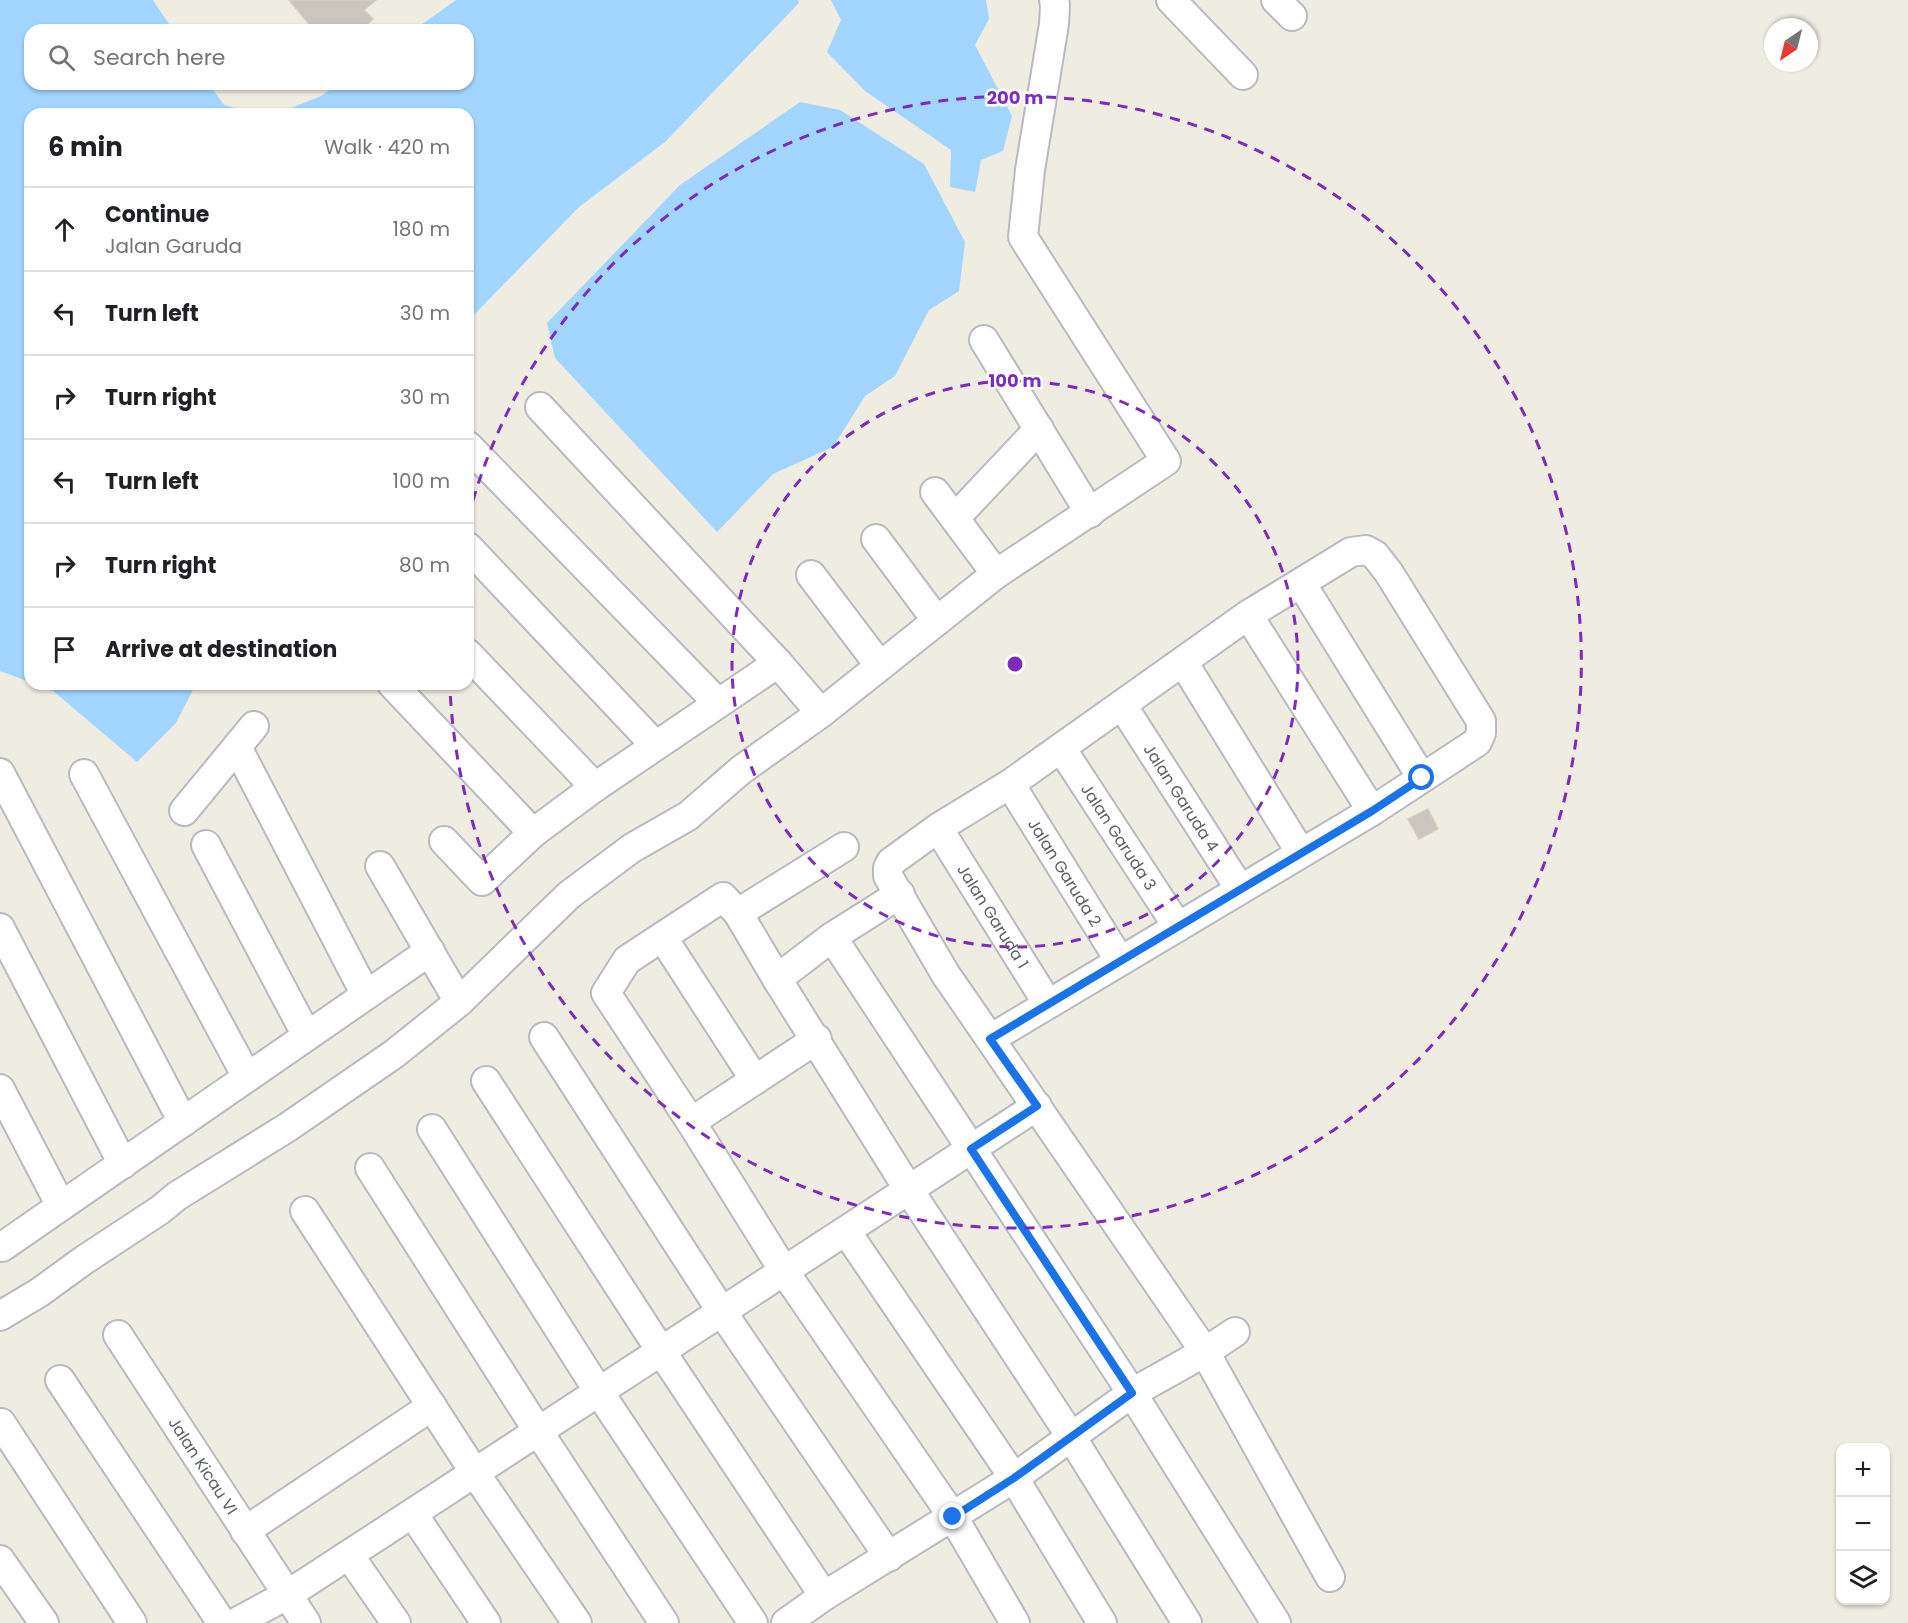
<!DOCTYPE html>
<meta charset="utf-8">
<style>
body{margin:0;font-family:Poppins,sans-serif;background:#f2f2f2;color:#202124}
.controls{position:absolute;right:18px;bottom:18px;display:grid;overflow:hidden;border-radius:12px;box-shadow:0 2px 4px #0004}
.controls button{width:54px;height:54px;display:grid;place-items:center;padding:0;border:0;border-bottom:2px solid #e0e0e0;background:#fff;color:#202124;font:30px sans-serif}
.compass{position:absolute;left:1764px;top:18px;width:54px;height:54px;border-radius:50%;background:#fff;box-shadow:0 2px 4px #0004;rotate:215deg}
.stop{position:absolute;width:18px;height:18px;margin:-14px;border:4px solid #1a73e8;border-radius:50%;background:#fff}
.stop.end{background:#1a73e8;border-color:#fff;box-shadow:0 2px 6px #0008}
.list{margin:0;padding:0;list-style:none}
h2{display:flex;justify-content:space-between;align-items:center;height:78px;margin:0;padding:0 24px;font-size:26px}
h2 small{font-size:20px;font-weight:400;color:#757577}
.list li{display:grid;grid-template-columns:39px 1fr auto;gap:18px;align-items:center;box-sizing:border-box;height:84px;padding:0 24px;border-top:2px solid #e0e0e0}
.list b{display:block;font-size:22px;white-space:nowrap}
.list p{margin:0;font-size:20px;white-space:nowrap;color:#757577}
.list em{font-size:20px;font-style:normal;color:#757577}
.icon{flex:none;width:33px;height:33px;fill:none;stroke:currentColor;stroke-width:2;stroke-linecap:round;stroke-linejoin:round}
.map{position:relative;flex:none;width:1908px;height:1623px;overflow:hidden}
.search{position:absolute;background:#fff;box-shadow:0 2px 4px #0004;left:24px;top:24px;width:450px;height:66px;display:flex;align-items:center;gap:15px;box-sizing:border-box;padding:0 21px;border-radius:18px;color:#757577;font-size:22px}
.panel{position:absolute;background:#fff;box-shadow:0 2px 4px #0004;left:24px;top:108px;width:450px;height:582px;border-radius:18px}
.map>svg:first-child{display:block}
</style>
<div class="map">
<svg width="1908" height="1623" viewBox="0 0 1908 1623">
<rect width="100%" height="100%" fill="#efece2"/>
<path fill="#a2d5ff" d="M0 0H153L173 30H30V84H209L224 105 258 114H30V682L0 671Z
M456 0H798L799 3 665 142 579 207 468 321V114H276L321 96 338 84H468V30H414Z
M831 0H986L989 19 975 45 1012 116 1003 151 981 160 975 192 950 187 951 150 865 91 827 52 841 20Z
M800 102 840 110 924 164 965 242 959 291 929 310 895 376 865 396 833 447 773 474 717 532 555 358 547 323 680 185Z
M36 684H196L176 723 137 762 52 690Z"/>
<path fill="#cac6bf" stroke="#d4cec0" stroke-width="1.5" d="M289 0H376L364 10 373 19 361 30H314Z
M1428 809 1438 829 1419 839 1408 819Z"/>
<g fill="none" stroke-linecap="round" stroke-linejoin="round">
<g stroke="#b7bac0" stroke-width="32">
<g id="minor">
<path d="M1171 0 1243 75"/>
<path d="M1276 0 1292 16"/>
<path d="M984 340 1090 513"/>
<path d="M540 407 778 663 821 713"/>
<path d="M468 446 718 703"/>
<path d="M935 492 996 574"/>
<path d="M955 518 1039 429"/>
<path d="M876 539 937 621"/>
<path d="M468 547 655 745"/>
<path d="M811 575 880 666"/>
<path d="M1301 583 1422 778"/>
<path d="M1248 615 1372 811"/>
<path d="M468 654 595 787"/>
<path d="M1183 662 1301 853"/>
<path d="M392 684 533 833"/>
<path id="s1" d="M1122 705 1240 889"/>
<path d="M237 747 366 995"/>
<path id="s2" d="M1061 748 1178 927"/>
<path d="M0 773 183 1122"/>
<path d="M84 774 247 1077"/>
<path id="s3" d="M1010 784 1120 961"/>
<path d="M184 811 254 726"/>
<path id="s4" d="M938 828 1048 1004"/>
<path d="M444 841 482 881 533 833 595 787 778 663"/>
<path d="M206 845 307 1036"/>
<path d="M380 866 459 1002"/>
<path d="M738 913 844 847"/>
<path d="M0 928 123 1164"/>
<path d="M832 937 1132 1393 1276 1623"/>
<path d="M663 938 755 1080"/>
<path d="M777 979 832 937 900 894"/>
<path d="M544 1037 722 1312 889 1557"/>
<path d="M990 1039 1372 811 1477 742 1481 733V721L1389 573 1375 555 1366 550 1351 552 1248 615 1010 784 938 828 891 862 888 868V876L946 975 953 985 1205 1352 1330 1577"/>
<path d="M486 1081 661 1351 824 1596"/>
<path d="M0 1089 61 1206"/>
<path d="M691 1122 817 1039"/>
<path d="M432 1129 599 1392 753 1623"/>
<path d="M370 1168 538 1431 664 1623"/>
<path d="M305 1211 475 1473 577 1623"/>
<path d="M846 1231 1014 1478 1102 1623"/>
<path d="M2 1247 430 951"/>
<path d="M0 1316 40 1292 84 1260 160 1210 177 1196 288 1127 394 1054 459 1002 569 895 632 848 688 816 741 770 821 713 996 574 1166 461 1023 237 1030 170 1054 24 1055 5 1054 0"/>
<path id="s5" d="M118 1335 306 1623"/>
<path d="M60 1380 222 1623"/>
<path d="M1 1423 132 1623"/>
<path d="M413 1514 486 1623"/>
<path d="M245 1531 432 1406"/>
<path d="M349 1555 396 1623"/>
<path d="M0 1560 44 1623"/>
<path d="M235 1623 287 1595 1037 1106"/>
<path d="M786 1623 824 1596 1014 1478 1132 1393 1205 1352 1235 1332"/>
<path d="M1015 1623 953 1517 784 1271 691 1122 606 993 627 960 723 897 738 913 777 979 909 1190 1072 1438 1187 1623"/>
</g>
</g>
<use href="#minor" stroke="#fff" stroke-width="28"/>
</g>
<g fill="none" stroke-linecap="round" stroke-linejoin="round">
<path stroke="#1a73e8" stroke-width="8" d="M953 1517 1014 1478 1132 1393 971 1149 1037 1106 990 1039 1372 811 1422 778"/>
</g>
<g fill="none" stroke="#7b2cbf" stroke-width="3" stroke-dasharray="10 8">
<circle cx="1015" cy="664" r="283"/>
<path d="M468 518A566 566 0 1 1 450 689"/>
</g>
<g text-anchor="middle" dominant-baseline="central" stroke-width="5" stroke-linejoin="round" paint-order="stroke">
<g font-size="16" fill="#5a5f64" stroke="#fff">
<text stroke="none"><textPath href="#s1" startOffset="110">Jalan Garuda 4</textPath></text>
<text stroke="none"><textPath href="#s2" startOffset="106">Jalan Garuda 3</textPath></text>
<text stroke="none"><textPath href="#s3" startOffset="104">Jalan Garuda 2</textPath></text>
<text stroke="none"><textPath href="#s4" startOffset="104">Jalan Garuda 1</textPath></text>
<text stroke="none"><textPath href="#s5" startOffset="156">Jalan Kicau VI</textPath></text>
</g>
</g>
<circle cx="1015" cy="664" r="9" fill="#7b2cbf" stroke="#fff" stroke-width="3"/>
<g font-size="18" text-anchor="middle" font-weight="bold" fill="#7b2cbf" stroke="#fff" stroke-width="5" stroke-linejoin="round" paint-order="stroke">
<text x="1015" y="104">200 m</text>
<text x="1015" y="387">100 m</text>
</g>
</svg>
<div class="controls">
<button>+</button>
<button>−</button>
<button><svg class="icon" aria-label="layers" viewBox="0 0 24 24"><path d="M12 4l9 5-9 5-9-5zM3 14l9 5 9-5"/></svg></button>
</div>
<svg class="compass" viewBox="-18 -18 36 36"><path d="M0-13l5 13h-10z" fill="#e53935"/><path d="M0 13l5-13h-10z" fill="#757577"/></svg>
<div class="stop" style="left:1422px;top:778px"></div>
<div class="stop end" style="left:953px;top:1517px"></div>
<div class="search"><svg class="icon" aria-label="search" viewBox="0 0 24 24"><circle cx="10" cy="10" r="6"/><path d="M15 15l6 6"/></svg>Search here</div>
<section class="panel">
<h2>6 min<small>Walk · 420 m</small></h2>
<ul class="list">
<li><svg class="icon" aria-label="ahead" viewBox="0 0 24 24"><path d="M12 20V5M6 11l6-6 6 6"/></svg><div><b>Continue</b><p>Jalan Garuda</p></div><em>180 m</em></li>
<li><svg class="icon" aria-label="left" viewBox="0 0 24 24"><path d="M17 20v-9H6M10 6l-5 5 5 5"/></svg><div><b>Turn left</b></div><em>30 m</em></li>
<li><svg class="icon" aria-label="right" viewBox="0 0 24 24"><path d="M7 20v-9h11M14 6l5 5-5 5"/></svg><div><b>Turn right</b></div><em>30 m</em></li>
<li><svg class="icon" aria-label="left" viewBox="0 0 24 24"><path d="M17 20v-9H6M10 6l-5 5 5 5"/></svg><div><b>Turn left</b></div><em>100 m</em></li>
<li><svg class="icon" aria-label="right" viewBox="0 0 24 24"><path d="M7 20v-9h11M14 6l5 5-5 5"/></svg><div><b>Turn right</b></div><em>80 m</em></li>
<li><svg class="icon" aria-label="arrive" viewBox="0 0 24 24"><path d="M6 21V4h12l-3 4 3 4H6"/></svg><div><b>Arrive at destination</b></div></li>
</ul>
</section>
</div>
